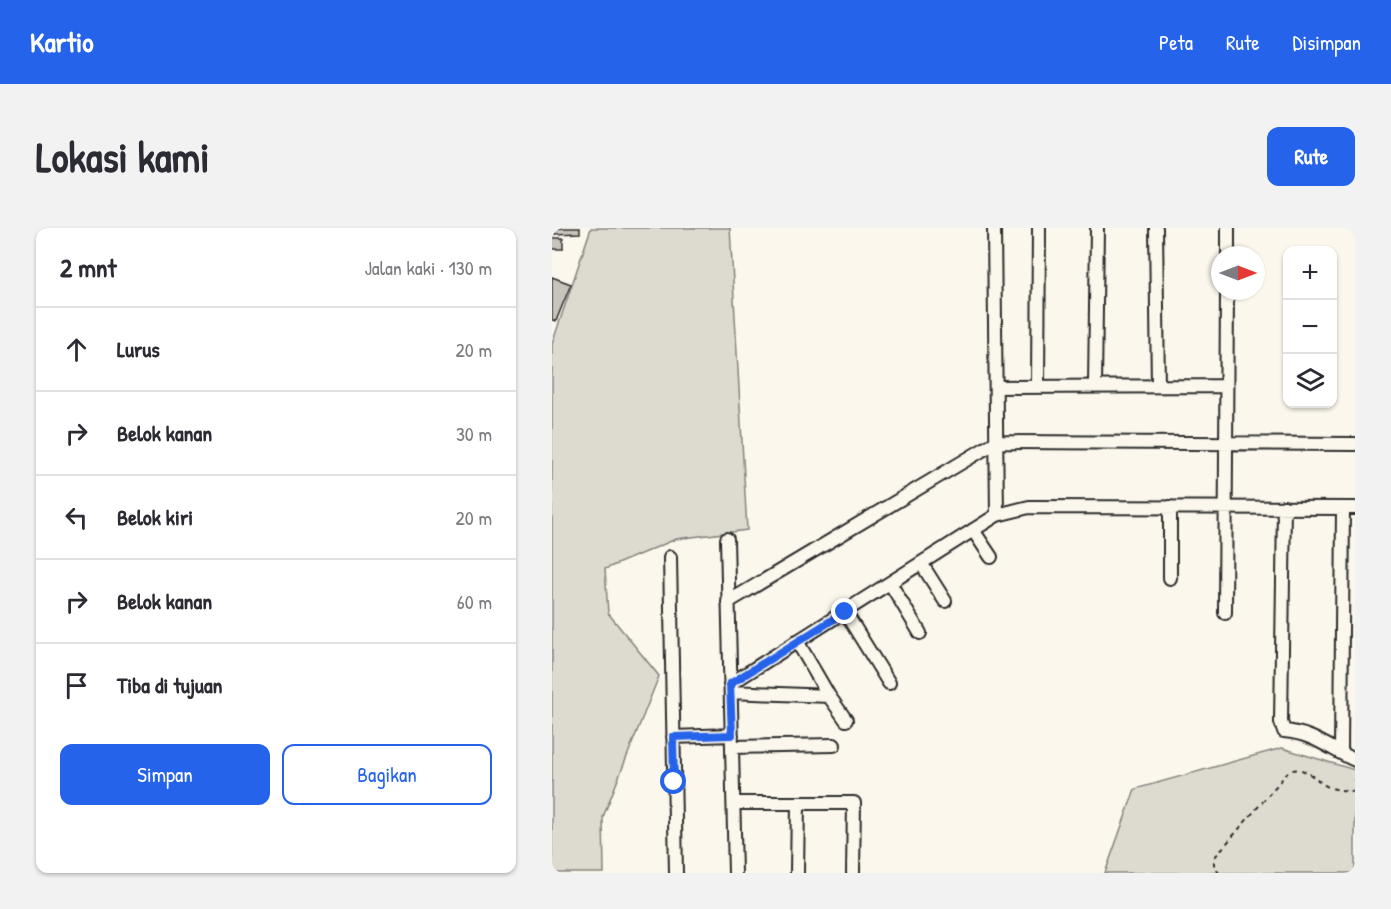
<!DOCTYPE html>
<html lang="id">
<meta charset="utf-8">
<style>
body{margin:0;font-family:"Patrick Hand",sans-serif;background:#f2f2f3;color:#2b2b33}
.controls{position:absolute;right:18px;top:18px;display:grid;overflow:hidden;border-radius:12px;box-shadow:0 2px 4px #0004}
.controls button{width:54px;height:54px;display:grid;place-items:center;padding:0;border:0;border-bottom:2px solid #e1e1e2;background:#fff;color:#2b2b33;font:30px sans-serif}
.compass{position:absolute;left:659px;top:18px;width:54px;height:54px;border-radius:50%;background:#fff;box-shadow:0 2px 4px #0004;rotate:90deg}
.stop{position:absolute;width:18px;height:18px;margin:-14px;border:4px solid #2563eb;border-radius:50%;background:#fff}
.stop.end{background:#2563eb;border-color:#fff;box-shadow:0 2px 6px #0008}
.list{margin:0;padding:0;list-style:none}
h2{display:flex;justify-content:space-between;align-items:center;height:78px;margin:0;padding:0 24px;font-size:26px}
h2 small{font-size:20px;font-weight:400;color:#7c7c81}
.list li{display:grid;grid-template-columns:39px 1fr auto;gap:18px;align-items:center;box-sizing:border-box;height:84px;padding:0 24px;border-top:2px solid #e1e1e2}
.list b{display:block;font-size:22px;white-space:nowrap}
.list em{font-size:20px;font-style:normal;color:#7c7c81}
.actions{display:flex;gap:12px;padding:18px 24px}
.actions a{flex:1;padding:14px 0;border:2px solid #2563eb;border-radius:12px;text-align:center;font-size:21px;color:#2563eb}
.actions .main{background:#2563eb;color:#fff}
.icon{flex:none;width:33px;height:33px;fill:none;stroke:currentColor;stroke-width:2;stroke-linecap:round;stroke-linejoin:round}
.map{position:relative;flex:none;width:803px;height:645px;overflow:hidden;border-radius:12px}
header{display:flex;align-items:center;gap:36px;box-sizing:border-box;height:84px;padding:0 30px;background:#2563eb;color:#fff}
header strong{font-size:28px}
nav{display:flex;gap:33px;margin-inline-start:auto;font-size:21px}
.intro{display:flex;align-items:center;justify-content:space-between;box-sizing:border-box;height:144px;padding:0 36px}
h1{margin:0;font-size:42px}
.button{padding:15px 27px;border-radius:12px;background:#2563eb;color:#fff;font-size:21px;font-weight:700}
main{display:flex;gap:36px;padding:0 36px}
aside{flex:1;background:#fff;border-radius:12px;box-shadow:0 2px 4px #0004}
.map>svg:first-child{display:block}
</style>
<header>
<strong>Kartio</strong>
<nav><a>Peta</a><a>Rute</a><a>Disimpan</a></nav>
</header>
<div class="intro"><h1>Lokasi kami</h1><a class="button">Rute</a></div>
<main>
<aside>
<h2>2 mnt<small>Jalan kaki · 130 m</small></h2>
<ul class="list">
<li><svg class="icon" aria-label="ahead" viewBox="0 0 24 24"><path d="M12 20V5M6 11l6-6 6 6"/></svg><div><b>Lurus</b></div><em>20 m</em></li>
<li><svg class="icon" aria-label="right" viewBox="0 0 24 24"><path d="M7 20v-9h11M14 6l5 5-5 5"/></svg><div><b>Belok kanan</b></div><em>30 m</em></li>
<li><svg class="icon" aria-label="left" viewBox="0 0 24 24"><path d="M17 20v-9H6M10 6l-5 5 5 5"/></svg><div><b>Belok kiri</b></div><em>20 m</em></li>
<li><svg class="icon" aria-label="right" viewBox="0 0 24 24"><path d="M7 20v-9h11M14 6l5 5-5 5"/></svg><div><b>Belok kanan</b></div><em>60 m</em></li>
<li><svg class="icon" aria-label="arrive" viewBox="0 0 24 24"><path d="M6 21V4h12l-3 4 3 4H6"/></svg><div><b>Tiba di tujuan</b></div></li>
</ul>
<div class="actions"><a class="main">Simpan</a><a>Bagikan</a></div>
</aside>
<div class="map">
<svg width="803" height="645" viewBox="0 0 803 645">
<rect width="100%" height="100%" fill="#fbf7ec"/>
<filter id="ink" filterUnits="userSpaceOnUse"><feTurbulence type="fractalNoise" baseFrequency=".0167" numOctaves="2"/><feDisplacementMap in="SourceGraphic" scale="12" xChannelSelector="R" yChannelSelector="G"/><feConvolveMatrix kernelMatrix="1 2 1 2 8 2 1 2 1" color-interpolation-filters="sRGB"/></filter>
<g filter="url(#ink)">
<path fill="#dddad0" stroke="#84827e" stroke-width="1.5" d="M39 0H178L195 302 124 311 53 341 56 385 107 448 51 589 52 645H0V116Z
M730 520 803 542V645H553L583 561Z"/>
<path fill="#c7c4bc" stroke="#2b2b2b" stroke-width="1.5" d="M1 0H28V5L2 6Z
M0 10H11V21H0Z
M0 49 19 56 4 93 0 92Z"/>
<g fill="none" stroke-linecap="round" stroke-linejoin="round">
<g stroke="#2b2b2b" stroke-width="16">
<path id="minor" d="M442 0 445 287
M604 0 606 158
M676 27V0
M486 158 487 0
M543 158 545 0
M444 159 674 158
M618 279V350
M732 279 729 494 732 503C761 505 778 521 803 532
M421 302 439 329
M175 311 183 645
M118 329 124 645
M369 335 393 373
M338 355 368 405
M176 374 444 214 803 216
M293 384 337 455
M673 385 675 63
M245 413 277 468 294 492
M178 456 445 287 477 279 803 280
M179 464 277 468
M121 509 180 507
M180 519 282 517
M789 524 791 280
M182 575H302L301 645
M245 645 246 575"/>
</g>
<path stroke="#2b2b2b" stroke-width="2" stroke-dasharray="4.5 4.5" stroke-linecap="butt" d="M667 645 662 638V630L737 543C755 536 764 555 779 560 787 562 795 563 803 564"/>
<use href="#minor" stroke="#fbf7ec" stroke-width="12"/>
</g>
</g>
<g fill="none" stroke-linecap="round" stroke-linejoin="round" filter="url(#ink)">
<path stroke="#2563eb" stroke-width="8" d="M122 554 121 509 180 507 178 456 293 384"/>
</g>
</svg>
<div class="controls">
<button>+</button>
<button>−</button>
<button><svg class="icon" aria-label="layers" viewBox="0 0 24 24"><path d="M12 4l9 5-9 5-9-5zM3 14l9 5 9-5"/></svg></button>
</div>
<svg class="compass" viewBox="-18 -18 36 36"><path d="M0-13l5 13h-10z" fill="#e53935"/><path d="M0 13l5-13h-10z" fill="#7c7c81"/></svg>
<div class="stop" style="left:122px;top:554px"></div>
<div class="stop end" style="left:293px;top:384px"></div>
</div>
</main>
